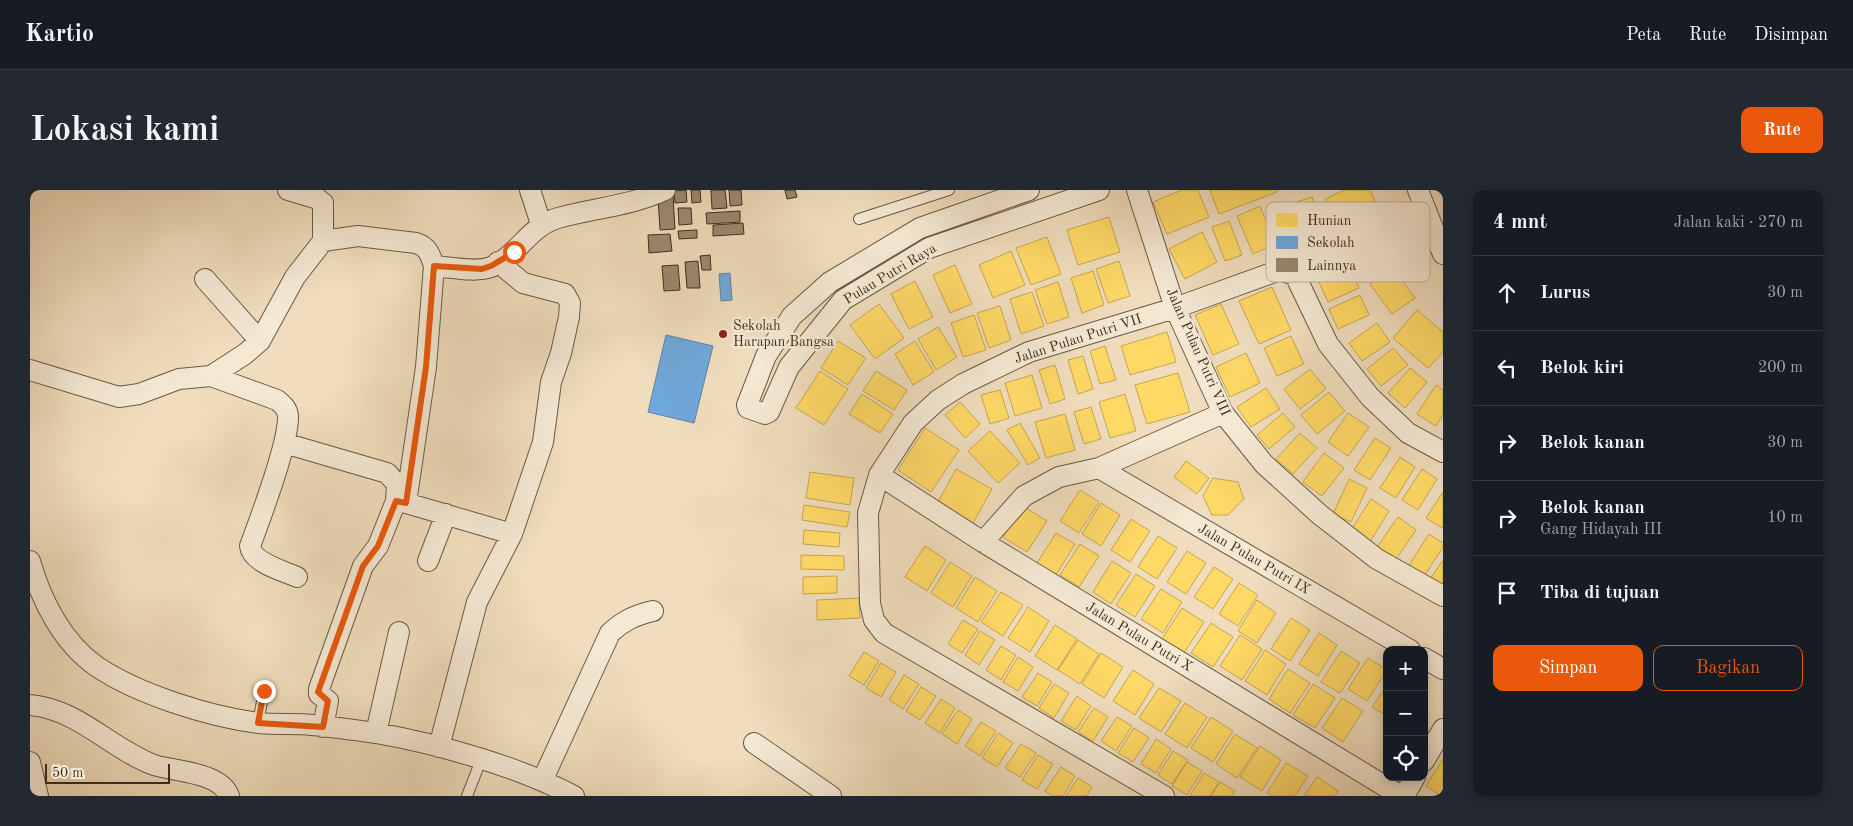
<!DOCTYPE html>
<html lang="id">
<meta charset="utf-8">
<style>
body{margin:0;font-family:"Old Standard TT",serif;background:#242831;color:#f1f3f6}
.controls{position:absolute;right:15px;bottom:15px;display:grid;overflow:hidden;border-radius:10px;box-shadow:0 2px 12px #0003}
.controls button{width:45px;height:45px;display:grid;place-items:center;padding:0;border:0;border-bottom:1px solid #363941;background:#171b24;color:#f1f3f6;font:25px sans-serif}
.scale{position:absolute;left:15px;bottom:12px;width:125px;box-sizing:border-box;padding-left:5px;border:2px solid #3e2d1c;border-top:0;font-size:14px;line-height:18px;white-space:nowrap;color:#3e2d1c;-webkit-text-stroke:4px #f5e9d4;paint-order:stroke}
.stop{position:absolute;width:15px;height:15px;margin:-11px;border:4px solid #ea580c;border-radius:50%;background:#fff}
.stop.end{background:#ea580c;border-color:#fff;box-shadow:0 1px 5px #0008}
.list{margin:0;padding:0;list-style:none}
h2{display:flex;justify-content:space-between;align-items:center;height:65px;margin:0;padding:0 20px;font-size:21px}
h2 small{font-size:16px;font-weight:400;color:#9ea1a6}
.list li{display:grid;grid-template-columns:32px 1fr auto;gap:15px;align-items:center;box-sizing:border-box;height:75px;padding:0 20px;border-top:1px solid #363941}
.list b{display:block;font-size:19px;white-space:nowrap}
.list p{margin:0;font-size:16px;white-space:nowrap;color:#9ea1a6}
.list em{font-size:16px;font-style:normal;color:#9ea1a6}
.actions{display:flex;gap:10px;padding:15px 20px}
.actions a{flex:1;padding:11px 0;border:1px solid #ea580c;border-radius:10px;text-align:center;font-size:18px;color:#ea580c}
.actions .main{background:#ea580c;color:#fff}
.icon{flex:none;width:28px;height:28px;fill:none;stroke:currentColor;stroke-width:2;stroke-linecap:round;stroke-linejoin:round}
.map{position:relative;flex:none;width:1413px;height:606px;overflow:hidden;border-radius:10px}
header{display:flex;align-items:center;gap:30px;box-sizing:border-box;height:70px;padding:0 25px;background:#171b24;border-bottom:1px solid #363941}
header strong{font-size:24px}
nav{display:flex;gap:28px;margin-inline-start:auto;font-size:18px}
.intro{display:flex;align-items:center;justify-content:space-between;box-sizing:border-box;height:120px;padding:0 30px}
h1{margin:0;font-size:35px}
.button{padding:12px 22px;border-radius:10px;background:#ea580c;color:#fff;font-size:18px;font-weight:700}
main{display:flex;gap:30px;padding:0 30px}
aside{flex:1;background:#171b24;border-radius:10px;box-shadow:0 2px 12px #0003}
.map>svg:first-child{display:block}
</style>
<header>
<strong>Kartio</strong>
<nav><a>Peta</a><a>Rute</a><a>Disimpan</a></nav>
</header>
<div class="intro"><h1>Lokasi kami</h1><a class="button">Rute</a></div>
<main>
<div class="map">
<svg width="1413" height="606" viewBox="0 0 1413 606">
<rect width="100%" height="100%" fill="#f0ddbd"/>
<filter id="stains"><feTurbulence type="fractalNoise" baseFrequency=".004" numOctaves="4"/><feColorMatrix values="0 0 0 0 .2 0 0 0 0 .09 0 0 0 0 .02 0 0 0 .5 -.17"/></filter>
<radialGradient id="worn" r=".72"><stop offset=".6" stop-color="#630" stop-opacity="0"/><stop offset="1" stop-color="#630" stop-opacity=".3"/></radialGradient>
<path fill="#ffd966" stroke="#c5a550" d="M1152 0H1168L1179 27 1137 44 1123 12Z
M1180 0H1247V2L1189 24Z
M1314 0H1340L1349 20 1309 38 1295 9Z
M1282 7 1292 37 1257 48 1248 18Z
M1230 16 1246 54 1223 64 1207 26Z
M1079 27 1090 62 1048 75 1037 40Z
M1199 31 1212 65 1195 71 1182 37Z
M1172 42 1187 72 1155 89 1139 59Z
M1017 47 1031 84 1001 95 986 58Z
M981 61 995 95 963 108 949 75Z
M1089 71 1100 106 1078 113 1066 79Z
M925 75 942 114 920 123 903 85Z
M1320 78 1329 98 1298 112 1289 92Z
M1363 78 1385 108 1362 124 1340 94Z
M1063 81 1074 115 1052 123 1041 88Z
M885 91 903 127 879 139 861 104Z
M1028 92 1039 127 1017 134 1005 100Z
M1242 97 1261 140 1229 154 1209 111Z
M1002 102 1014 136 991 144 980 109Z
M1330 105 1339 125 1308 139 1299 119Z
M849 114 874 148 845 169 820 135Z
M1191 114 1209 154 1183 165 1165 125Z
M970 116 981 150 959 158 947 123Z
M1387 120 1413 142V162L1398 178 1363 148Z
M944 125 956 160 933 167 921 133Z
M1347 133 1360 152 1332 171 1319 153Z
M908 137 927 167 906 180 888 149Z
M1137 142 1146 172 1100 185 1091 156Z
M1261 146 1274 174 1247 186 1234 158Z
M808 151 836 168 818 195 791 178Z
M885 151 904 182 883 195 865 164Z
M1075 156 1086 190 1070 194 1060 161Z
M1363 158 1378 175 1351 196 1337 179Z
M1216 163 1230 193 1200 207 1186 177Z
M1053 166 1063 199 1048 204 1038 170Z
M1025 175 1035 209 1020 214 1009 180Z
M1380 178 1397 192 1375 218 1358 203Z
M1280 179 1296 199 1270 219 1254 199Z
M790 181 818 199 794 235 766 218Z
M846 181 877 200 864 220 833 201Z
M1148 183 1160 222 1117 234 1105 195Z
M1002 185 1012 218 985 226 975 193Z
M1406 195 1413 200V225L1406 236 1387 224Z
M1236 198 1250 219 1221 237 1207 217Z
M970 200 979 228 960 234 951 205Z
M1299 202 1315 221 1287 244 1271 225Z
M832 204 863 224 850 243 819 224Z
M1095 204 1106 241 1080 248 1069 212Z
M930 212 950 234 935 248 915 225Z
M1061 217 1071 249 1054 254 1044 222Z
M1253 223 1265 237 1239 259 1227 245Z
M1318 223 1339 237 1318 266 1298 252Z
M1035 224 1045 260 1016 268 1005 232Z
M990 233 1010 268 998 275 977 240Z
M895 238 929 260 901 302 868 280Z
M960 241 990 273 968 293 938 261Z
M1270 243 1287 258 1263 284 1246 269Z
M1345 248 1361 258 1340 290 1324 280Z
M1294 263 1314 278 1292 306 1273 292Z
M1370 267 1385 277 1366 308 1350 298Z
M1156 271 1179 288 1167 304 1144 287Z
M926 279 962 299 943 333 907 314Z
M1392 279 1407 289 1388 320 1372 310Z
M780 282 824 288 820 315 776 308Z
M1183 288 1208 292 1214 309 1198 325H1182L1173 306Z
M1319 289 1337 298 1321 332 1303 324Z
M1050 300 1069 312 1049 343 1030 331Z
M1413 302V336L1412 338 1396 328Z
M1341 309 1359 321 1340 352 1321 340Z
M1071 313 1090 325 1071 356 1052 344Z
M774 315 820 322 817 337 772 330Z
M993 316 1017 331 997 362 973 347Z
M1368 327 1386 340 1366 369 1347 357Z
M1101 329 1120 341 1100 372 1081 360Z
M774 340 810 343 809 357 773 354Z
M1026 343 1045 354 1026 385 1007 373Z
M1399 344 1413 353V357L1395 385 1379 375Z
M1128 346 1147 358 1127 389 1108 377Z
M1050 354 1069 366 1049 397 1030 385Z
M895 356 916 370 897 401 875 387Z
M1157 361 1176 373 1156 404 1137 392Z
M771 365 814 366V380L771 379Z
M1413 370V396L1401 388Z
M1082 371 1101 383 1081 414 1063 402Z
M920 372 942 386 923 417 901 403Z
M1184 377 1203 389 1183 419 1164 407Z
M1106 384 1125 396 1105 427 1086 415Z
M807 386V403L773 404V387Z
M945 387 967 401 948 432 926 418Z
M1209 393 1228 405 1208 436 1189 424Z
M1131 399 1152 412 1133 443 1111 429Z
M971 402 993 415 973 446 951 432Z
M829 408 830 428 787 430V410Z
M1227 410 1246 423 1227 453 1208 441Z
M998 417 1019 431 1000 462 978 448Z
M1152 418 1174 432 1154 463 1132 449Z
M1261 428 1280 440 1260 471 1241 459Z
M933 430 948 439 932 463 918 454Z
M1181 433 1203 447 1183 477 1161 463Z
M1025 435 1047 449 1027 480 1005 466Z
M950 441 965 450 949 475 935 465Z
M1289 443 1307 455 1288 486 1269 474Z
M1210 445 1232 459 1212 490 1190 476Z
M1048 450 1069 464 1050 494 1028 480Z
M971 456 986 465 971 490 956 480Z
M1235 460 1256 474 1237 505 1215 491Z
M1311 461 1330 473 1310 503 1291 492Z
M834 462 849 471 834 495 819 486Z
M1071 463 1093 477 1074 508 1052 494Z
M988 467 1003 477 988 501 973 492Z
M1338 468 1357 480 1337 511 1318 499Z
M851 473 866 482 851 507 836 498Z
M1258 479 1280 493 1260 523 1239 509Z
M1103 480 1124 494 1105 525 1083 511Z
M1008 483 1022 492 1007 516 992 507Z
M874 485 889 494 873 519 859 510Z
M1024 494 1039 503 1024 528 1009 518Z
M1283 494 1305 508 1285 538 1263 525Z
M1357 495V526L1342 517Z
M891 497 906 506 890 530 876 521Z
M1129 498 1151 511 1131 542 1109 528Z
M1047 506 1061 516 1046 540 1031 531Z
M1312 508 1333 521 1313 552 1292 538Z
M911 509 925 518 910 543 895 533Z
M1155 513 1177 527 1157 558 1135 544Z
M1064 518 1078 527 1063 551 1048 542Z
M928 520 942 529 927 554 912 544Z
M1087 527 1102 536 1086 561 1071 551Z
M1181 527 1203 541 1183 572 1161 558Z
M951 532 966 541 950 566 935 556Z
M1104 538 1119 548 1103 572 1088 563Z
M968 543 983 553 967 577 952 568Z
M1205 544 1227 558 1207 588 1186 574Z
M1126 549 1141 559 1126 583 1111 574Z
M991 554 1006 563 990 587 975 578Z
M1230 556 1251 570 1232 601 1210 587Z
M1143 561 1158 570 1142 594 1128 585Z
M1008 565 1023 574 1007 599 992 590Z
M1413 569V606H1411L1396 596Z
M1157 572 1172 581 1157 605 1142 596Z
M1256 573 1278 586 1265 606H1241L1237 603Z
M1031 577 1045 586 1033 606H1022L1015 601Z
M1174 583 1189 592 1180 606H1160Z
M1287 587 1308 601 1305 606H1274Z
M1048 588 1062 597 1057 606H1036Z
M1190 592 1205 601 1202 606H1181Z"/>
<path fill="#6fa8dc" stroke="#6083a2" d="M700 83 702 110 691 111 689 84Z
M636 145 683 156 664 233 618 222Z"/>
<path fill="#9b8970" stroke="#3e2d1c" d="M656 0 657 12 645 13 644 1Z
M661 0H670L671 12 662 13Z
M681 0H695L697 18 682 19Z
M699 0H711L712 15 700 16Z
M755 0H765L767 7 757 9Z
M643 6 645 39 630 40 628 7Z
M648 18H661L662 34 649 35Z
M710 21V32L677 34 676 23Z
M713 33 714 44 683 46V35Z
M667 40V48L649 49 648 41Z
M640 44 642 61 619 63 618 45Z
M680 65 681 80H672L670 66Z
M668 71 670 98H657L655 72Z
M648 75 650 100 634 101 632 76Z"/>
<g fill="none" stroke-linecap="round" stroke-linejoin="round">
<g stroke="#6a5944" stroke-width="12">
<path id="service" d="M829 29 919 0
M228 533 234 501
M437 606 451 570"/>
</g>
<g stroke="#6a5944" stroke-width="22">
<path id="minor" d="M258 0 288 9 293 13V51
M500 0 511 34
M999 0 890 38 800 92 762 126 736 166 717 215 718 218 735 224 739 222 759 177 813 110 899 58 1069 0
M1107 0 1145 118 1193 223 1234 274 1289 324 1347 369 1413 406
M1388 0 1413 64
M404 76C420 77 445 83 461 77 488 66 499 36 528 28 564 18 600 16 635 0
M175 89 230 151
M0 180 89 207 109 204 149 189 181 186 215 164 230 151 265 87 293 51 328 46 386 53C398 57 400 64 404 76L396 177 376 313 482 344
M181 186 247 210C253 215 257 218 258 226 259 253 230 329 220 356 222 373 254 381 267 387
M254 253 357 283 367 294 366 311 348 356 333 376 289 499V504L298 511 293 537
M1069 278 1380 460
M849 285 953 352 1371 606
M953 352 994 306 1029 287 1069 278 1193 223
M0 371C11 410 32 452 66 476 107 504 180 527 229 533 247 535 265 533 282 535 303 537 325 540 346 543 409 554 489 577 544 606
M398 371 416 324
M1394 468 1413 479
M0 515C48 519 81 559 124 575 146 582 190 582 199 606
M346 543 369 442
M724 553 801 606
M409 557 447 412 482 344 513 252 521 192 531 163 539 127 540 113 535 104 493 93 468 72
M1394 571 1413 539
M0 572 8 606
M513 589 580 443C593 431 605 425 623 421
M1134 606 854 443 844 430 840 413 838 323 849 285 883 233 908 210 933 194 999 162 1145 118 1250 80 1265 85 1298 154 1340 207 1378 243 1413 262
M1374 606 1385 587"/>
</g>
<use href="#service" stroke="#f5e9d4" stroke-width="10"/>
<use href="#minor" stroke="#f5e9d4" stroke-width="20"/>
</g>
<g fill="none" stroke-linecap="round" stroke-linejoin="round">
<path stroke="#ea580c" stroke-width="6" d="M234 501 228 533 293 537 298 511 288 502 333 376 348 356 366 311 376 313 396 177 404 76 452 79 461 76 484 62"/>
</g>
<circle fill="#8f2418" stroke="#f5e9d4" stroke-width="2" cx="693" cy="144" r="5"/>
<g text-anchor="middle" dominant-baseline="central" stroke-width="5" stroke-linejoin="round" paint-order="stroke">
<g font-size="14" fill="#3e2d1c" stroke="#f5e9d4">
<text transform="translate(860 84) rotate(-31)">Pulau Putri Raya</text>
<text transform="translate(1048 149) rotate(-18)">Jalan Pulau Putri VII</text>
<text transform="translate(1168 162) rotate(66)">Jalan Pulau Putri VIII</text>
<text transform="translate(1224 369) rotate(30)">Jalan Pulau Putri IX</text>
<text transform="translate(1109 447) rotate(31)">Jalan Pulau Putri X</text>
</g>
<g font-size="14" fill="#3e2d1c" stroke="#f5e9d4" text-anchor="start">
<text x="703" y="136">Sekolah<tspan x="703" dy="16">Harapan Bangsa</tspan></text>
</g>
</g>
<rect x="1236" y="12" width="164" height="80" rx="8" fill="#f5e9d4" stroke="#beb19d" stroke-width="1"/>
<rect x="1246" y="23" width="22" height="14" fill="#ffd966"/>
<rect x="1246" y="46" width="22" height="13" fill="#6fa8dc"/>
<rect x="1246" y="68" width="22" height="14" fill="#9b8970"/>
<g font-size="14" fill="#3e2d1c">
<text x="1277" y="35">Hunian</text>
<text x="1277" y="57">Sekolah</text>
<text x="1277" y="80">Lainnya</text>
</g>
<rect width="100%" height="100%" filter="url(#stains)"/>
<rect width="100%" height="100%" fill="url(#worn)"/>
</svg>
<div class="controls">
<button>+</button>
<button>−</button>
<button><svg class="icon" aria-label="locate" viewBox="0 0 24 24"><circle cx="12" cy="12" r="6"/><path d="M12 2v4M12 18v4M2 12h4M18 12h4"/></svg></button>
</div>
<div class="scale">50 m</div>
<div class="stop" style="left:484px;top:62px"></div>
<div class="stop end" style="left:234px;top:501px"></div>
</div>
<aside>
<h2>4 mnt<small>Jalan kaki · 270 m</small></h2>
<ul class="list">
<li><svg class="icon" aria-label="ahead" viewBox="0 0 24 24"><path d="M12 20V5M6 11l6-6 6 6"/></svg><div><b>Lurus</b></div><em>30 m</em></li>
<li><svg class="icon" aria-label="left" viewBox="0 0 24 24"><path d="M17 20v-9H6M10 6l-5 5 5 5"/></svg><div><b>Belok kiri</b></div><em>200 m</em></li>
<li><svg class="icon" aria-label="right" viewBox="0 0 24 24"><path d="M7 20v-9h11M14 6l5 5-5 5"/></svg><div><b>Belok kanan</b></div><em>30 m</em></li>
<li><svg class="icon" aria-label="right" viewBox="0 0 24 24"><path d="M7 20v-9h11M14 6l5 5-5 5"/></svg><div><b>Belok kanan</b><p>Gang Hidayah III</p></div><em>10 m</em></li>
<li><svg class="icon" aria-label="arrive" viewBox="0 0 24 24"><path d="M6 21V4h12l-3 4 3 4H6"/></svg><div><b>Tiba di tujuan</b></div></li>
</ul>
<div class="actions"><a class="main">Simpan</a><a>Bagikan</a></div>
</aside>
</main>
